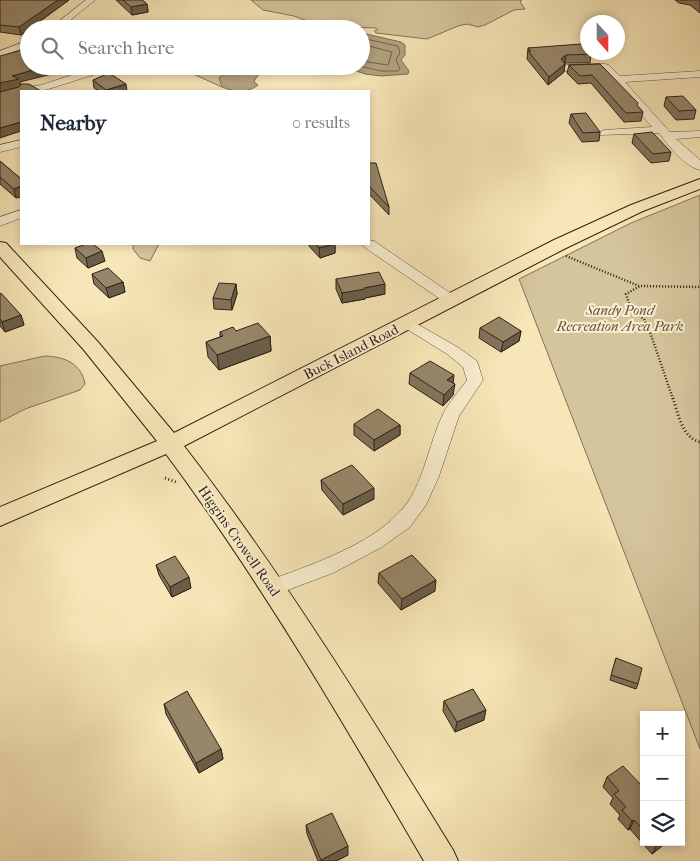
<!DOCTYPE html>
<meta charset="utf-8">
<style>
body{margin:0;font-family:"IM FELL French Canon",serif;background:#f2f2f3;color:#1f2937}
.controls{position:absolute;right:15px;bottom:15px;display:grid;overflow:hidden;border-radius:0px;box-shadow:0 2px 8px #0003}
.controls button{width:45px;height:45px;display:grid;place-items:center;padding:0;border:0;border-bottom:1px solid #e0e1e3;background:#fff;color:#1f2937;font:25px sans-serif}
.compass{position:absolute;left:580px;top:15px;width:45px;height:45px;border-radius:50%;background:#fff;box-shadow:0 2px 8px #0003;rotate:159deg}
.list{margin:0;padding:0;list-style:none}
h2{display:flex;justify-content:space-between;align-items:center;height:65px;margin:0;padding:0 20px;font-size:21px}
h2 small{font-size:16px;font-weight:400;color:#747a83}
.icon{flex:none;width:28px;height:28px;fill:none;stroke:currentColor;stroke-width:2;stroke-linecap:round;stroke-linejoin:round}
.map{position:relative;flex:none;width:700px;height:861px;overflow:hidden}
.search{position:absolute;background:#fff;box-shadow:0 2px 8px #0003;left:20px;top:20px;width:350px;height:55px;display:flex;align-items:center;gap:12px;box-sizing:border-box;padding:0 18px;border-radius:28px;color:#747a83;font-size:19px}
.panel{position:absolute;background:#fff;box-shadow:0 2px 8px #0003;left:20px;top:90px;width:350px;height:155px;border-radius:0px}
.map>svg:first-child{display:block}
</style>
<div class="map">
<svg width="700" height="861" viewBox="0 0 700 861">
<rect width="100%" height="100%" fill="#f7e6b7"/>
<filter id="stains"><feTurbulence type="fractalNoise" baseFrequency=".004" numOctaves="4"/><feColorMatrix values="0 0 0 0 .2 0 0 0 0 .09 0 0 0 0 .02 0 0 0 .5 -.17"/></filter>
<radialGradient id="worn" r=".72"><stop offset=".6" stop-color="#630" stop-opacity="0"/><stop offset="1" stop-color="#630" stop-opacity=".3"/></radialGradient>
<path fill="#d5c59c" stroke="#82735a" d="M251 0H522L520 2 525 9 514 10 485 25 478 27 467 24 458 26 427 39 376 33 374 31 378 30 376 28 345 27 313 23 294 16 263 10Z
M290 22 297 24 305 29H141L170 26 239 28Z
M170 66H236L221 82 222 87 191 73Z
M700 195V749L519 279 631 223Z
M133 244H159L150 261 140 258 133 249Z
M45 356C65 357 81 363 85 384L80 390 25 409 0 422V366Z"/>
<path fill="#b3a381" stroke="#7e6f57" d="M362 33 401 42 405 45V55L401 60 409 71 408 74 381 76 365 74 351 69 318 66H361Z
M236 66H287C275 67 258 70 254 82L258 85C246 94 235 92 222 87L219 78Z"/>
<g fill="none" stroke-linecap="round" stroke-linejoin="round">
<path stroke="#70624c" stroke-width="1" d="M361 44 392 52 388 65 361 61
M359 66 381 71H398L400 69 396 60 400 53 398 46 361 38"/>
<g stroke="#60523f" stroke-width="1">
<path id="minor" d="M86 0H95L59 29H49Z
M29 40V46L0 57V51Z
M605 64 609 65 620 76 700 71V77L625 82 670 132 700 131V137L676 139 700 160V170C684 166 669 146 659 133L600 135 598 133 604 130 652 127 602 70 566 71 561 68 566 65Z
M100 66 113 67 112 69 42 91H21V94L16 91 17 89 41 85Z
M21 140V147L0 152V145Z
M21 210V218L0 226V217Z
M369 240 374 241 456 297 458 300 456 303H446L364 247 362 244H369Z
M407 318 459 348 477 361 483 380 459 416 439 476 426 505 410 527 382 547 333 573 272 596 265 594 262 588 265 582C312 564 384 542 411 497 426 471 430 441 443 414 449 402 459 391 467 380L463 367 447 354 402 326 399 323 402 320Z"/>
</g>
<g stroke="#2e2117" stroke-width="2">
<path id="major" d="M700 179V189L643 211 566 248 184 446C283 574 368 712 453 850L458 861H424C343 722 262 583 166 454L0 526V507L157 441 84 350 0 257V242L6 243 98 342 174 433 554 240 631 205Z"/>
</g>
<path stroke="#2e2117" stroke-width="2.5" stroke-dasharray="1 2" stroke-linecap="butt" d="M566 256 639 286
M673 399 650 332 644 319 631 310 626 294 640 286 700 287"/>
<path stroke="#2e2117" stroke-width="3" stroke-dasharray="1 2.5" stroke-linecap="butt" d="M673 398C678 413 682 438 700 442
M165 478 176 482"/>
<use href="#minor" fill="#faefd0" fill-rule="evenodd"/>
<use href="#major" fill="#f7e6b7" fill-rule="evenodd"/>
</g>
<path fill="#82745b" stroke="#2e2117" d="M0 0H69L21 35 0 32Z
M116 0H142L147 4 148 12 132 15Z
M675 0H700V13L690 5 679 3Z
M528 48 591 54 590 63H565L564 72 548 85 527 59Z
M600 64 643 112 641 121 624 122 591 83 578 84 567 73 569 65Z
M93 80 127 91H99L94 88Z
M666 97 696 110 694 119 676 120 664 106Z
M571 114 600 132 599 141 582 142 569 123Z
M634 134 671 152 669 161 651 163 632 143Z
M0 161 21 179 16 198 0 184Z
M369 163 389 207V215L369 194Z
M309 244H335V253L320 258 309 246Z
M75 248 105 261 88 268 77 258Z
M92 274 123 282 125 292 109 298 94 284Z
M336 279 385 294 365 298V299L342 303 336 289Z
M236 284 237 294 232 310 214 309 213 298Z
M0 294 21 315 24 325 5 332 0 326Z
M480 328 521 331 519 341 501 352 479 338Z
M236 331 270 336 271 351 219 370 208 357 206 342 220 337V332Z
M410 373 453 383V395L443 406 409 384Z
M354 424 400 425V435L374 451 354 435Z
M321 480 374 499 343 515 322 490Z
M156 565 191 588 172 597 159 575Z
M379 573 435 591 401 610 378 583Z
M616 658 638 684 636 689 610 680Z
M444 701 484 720 455 732 443 711Z
M164 704 221 749 223 759 199 773 166 714Z
M607 777 644 788V842H667L652 854 630 829 628 830 618 819 620 815 610 804 613 798 603 787Z
M306 825 348 855 336 861H318L307 834Z"/>
<path fill="#6a5e4a" stroke="#2e2117" d="M58 0H69L21 35 19 27Z
M147 4 148 12 132 15 131 7Z
M566 55 565 63 561 59Z
M565 64 564 72 548 85 549 77Z
M47 66H50L52 74 20 82 21 87 0 92V83L12 76Z
M126 84 127 91H107L106 90Z
M21 122V131L0 138V128Z
M21 186V197L16 198 14 189Z
M335 244V253L320 258 319 248Z
M102 251 105 261 88 268 86 258Z
M123 282 125 292 109 298 106 288Z
M236 284 237 294 232 310 231 300Z
M385 284V294L365 298V299L342 303V293L364 288Z
M21 315 24 325 5 332 2 322Z
M521 331 519 341 501 352 503 342Z
M270 336 271 351 219 370 217 355Z
M454 375 453 386 447 380Z
M455 384 453 395 443 406 444 395Z
M400 425V435L374 451V440Z
M374 488V499L343 515V504Z
M189 577 191 588 172 597 170 587Z
M436 580 435 591 401 610 402 599Z
M486 710 484 720 455 732 457 722Z
M221 749 223 759 199 773 196 763Z
M634 820 630 829 628 830 632 821Z
M661 842H667L652 854 657 845Z
M348 846V855L336 861H321V860Z"/>
<path fill="#97876a" stroke="#2e2117" d="M0 0H58L19 27 0 25Z
M123 0H142L147 4 131 7Z
M581 44 588 51V52H589L591 54 566 55 561 59 565 64 549 77 528 51H531L528 48Z
M22 50 29 54V66H47L12 76 19 79 0 83V56Z
M600 64 638 103 637 105 643 112 626 113 592 75 580 76 569 65Z
M109 73 126 84 106 90 93 80Z
M21 84H29L41 91H21V122L0 128V92L19 87Z
M683 96 696 110 679 111 666 97Z
M586 113 600 132 583 133 571 114Z
M652 132 671 152 653 154 634 134Z
M0 161 21 179V186L14 189 0 177Z
M369 163H376L389 207 369 186Z
M86 244H93L102 251 86 258 75 248Z
M316 244H334L319 248Z
M108 268 123 282 106 288 92 274Z
M379 272 385 284 364 288 365 289 342 293 336 279Z
M219 283 236 284 231 300 213 298Z
M1 293 21 315 2 322 0 319V294Z
M499 317 521 331 503 342 480 328Z
M258 323 270 336 217 355 206 342 223 336 220 332 233 327 236 331Z
M430 361 454 375 447 380 455 384 444 395 410 373Z
M378 409 400 425 374 440 354 424Z
M352 465 374 488 343 504 321 480Z
M412 555 436 580 402 599 379 573Z
M175 556 189 577 170 587 156 565Z
M616 658 642 668 638 684 611 675Z
M473 689 486 710 457 722 444 701Z
M187 691 221 749 196 763 164 704Z
M623 766 644 788V830L634 820 632 821 622 810 626 807 614 794 619 791 607 777Z
M332 813 348 846 321 860 306 825Z
M655 842H661L657 845Z"/>
<g text-anchor="middle" dominant-baseline="central" stroke-width="4" stroke-linejoin="round" paint-order="stroke">
<g font-size="14" font-style="italic" fill="#60523f" stroke="#faefd0">
<text x="620" y="310">Sandy Pond<tspan x="620" dy="16">Recreation Area Park</tspan></text>
</g>
<g font-size="14" fill="#2e2117" stroke="#faefd0">
<text transform="translate(351 352) rotate(-27)">Buck Island Road</text>
<text transform="translate(239 541) rotate(55)">Higgins Crowell Road</text>
</g>
</g>
<rect width="100%" height="100%" filter="url(#stains)"/>
<rect width="100%" height="100%" fill="url(#worn)"/>
</svg>
<div class="controls">
<button>+</button>
<button>−</button>
<button><svg class="icon" aria-label="layers" viewBox="0 0 24 24"><path d="M12 4l9 5-9 5-9-5zM3 14l9 5 9-5"/></svg></button>
</div>
<svg class="compass" viewBox="-18 -18 36 36"><path d="M0-13l5 13h-10z" fill="#e53935"/><path d="M0 13l5-13h-10z" fill="#747a83"/></svg>
<div class="search"><svg class="icon" aria-label="search" viewBox="0 0 24 24"><circle cx="10" cy="10" r="6"/><path d="M15 15l6 6"/></svg>Search here</div>
<section class="panel">
<h2>Nearby<small>0 results</small></h2>
<ul class="list">
</ul>
</section>
</div>
